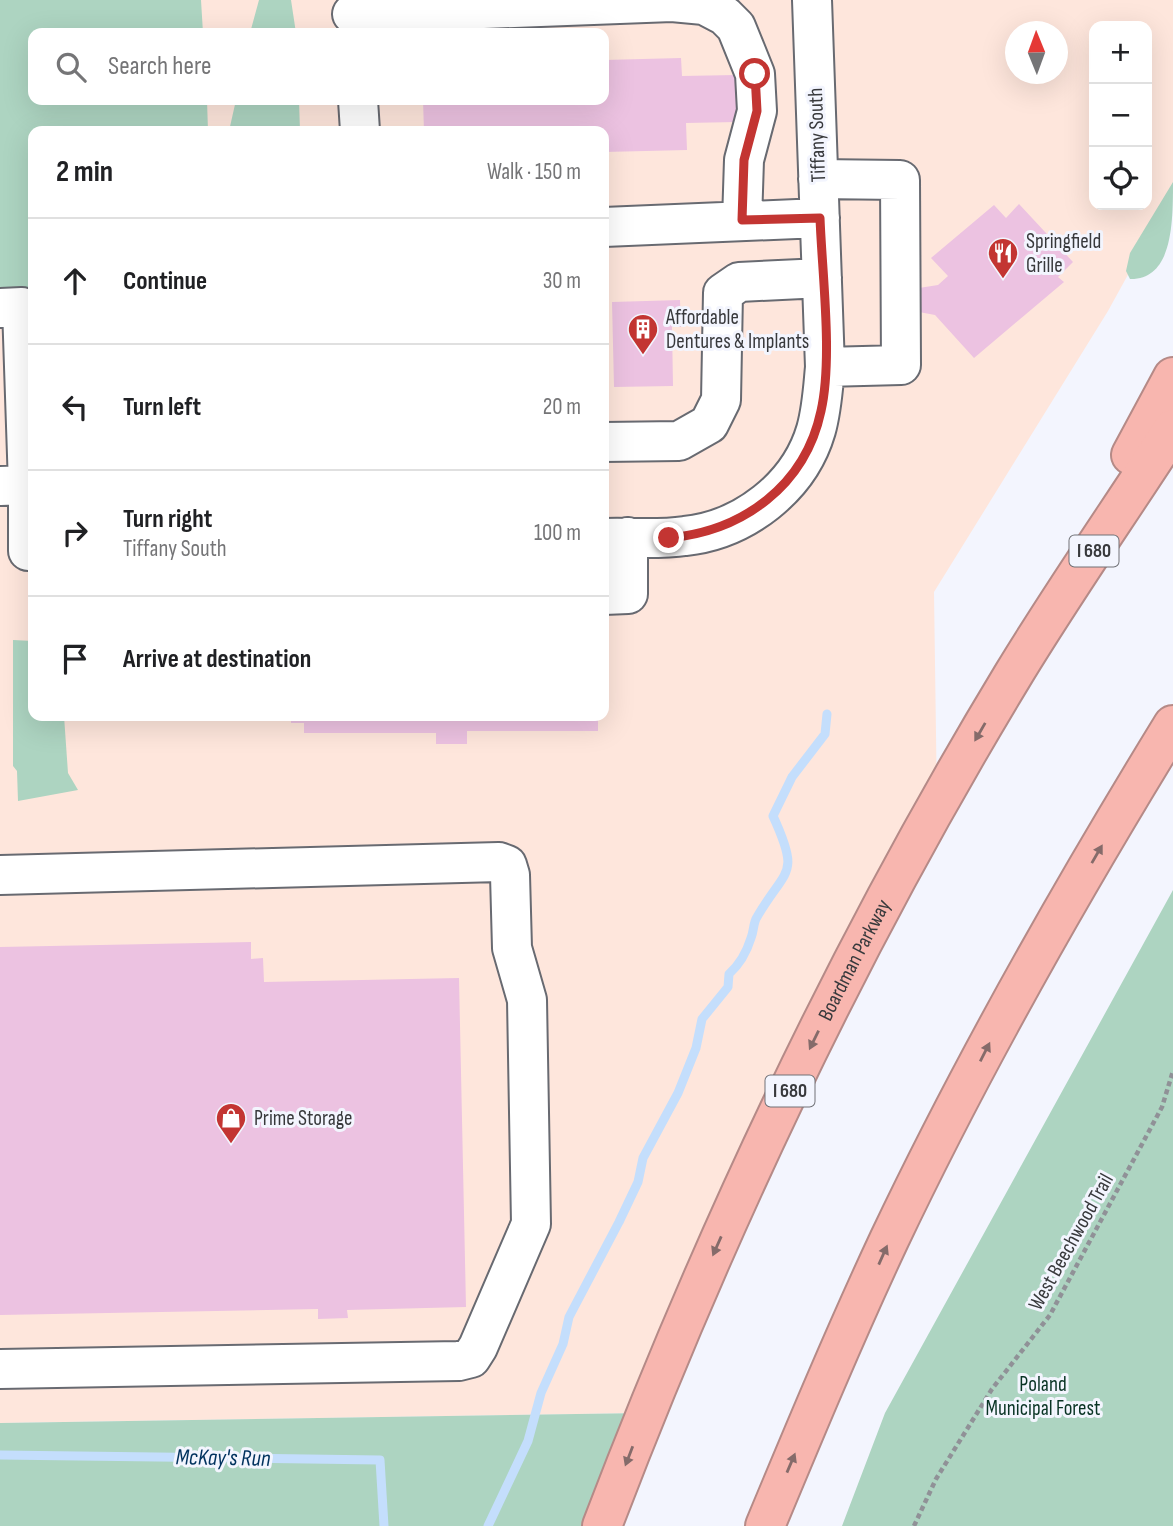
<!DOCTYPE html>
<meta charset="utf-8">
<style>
body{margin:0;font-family:"Sofia Sans Condensed",sans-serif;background:#f2f2f2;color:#202124}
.controls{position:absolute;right:21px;top:21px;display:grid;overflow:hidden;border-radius:14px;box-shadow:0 7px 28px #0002}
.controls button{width:63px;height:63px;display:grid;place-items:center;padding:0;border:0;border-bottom:2px solid #e0e0e0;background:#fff;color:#202124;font:35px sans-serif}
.compass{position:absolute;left:1005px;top:21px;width:63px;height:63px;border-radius:50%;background:#fff;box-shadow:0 7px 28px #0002;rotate:359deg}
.stop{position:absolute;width:21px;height:21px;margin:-16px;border:5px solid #c33532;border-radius:50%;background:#fff}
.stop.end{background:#c33532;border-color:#fff;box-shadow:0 2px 7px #0008}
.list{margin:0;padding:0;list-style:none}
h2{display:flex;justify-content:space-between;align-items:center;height:91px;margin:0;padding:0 28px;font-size:30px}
h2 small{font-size:23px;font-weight:400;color:#757577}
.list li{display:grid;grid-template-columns:46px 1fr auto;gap:21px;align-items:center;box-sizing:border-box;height:126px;padding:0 28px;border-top:2px solid #e0e0e0}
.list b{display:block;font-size:26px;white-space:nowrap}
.list p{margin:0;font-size:23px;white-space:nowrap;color:#757577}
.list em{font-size:23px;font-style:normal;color:#757577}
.icon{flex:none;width:38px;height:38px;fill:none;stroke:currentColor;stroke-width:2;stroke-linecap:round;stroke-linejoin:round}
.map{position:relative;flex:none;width:1173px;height:1526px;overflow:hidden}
.search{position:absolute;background:#fff;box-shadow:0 7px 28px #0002;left:28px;top:28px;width:581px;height:77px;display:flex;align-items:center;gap:18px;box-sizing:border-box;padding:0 24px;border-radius:14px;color:#757577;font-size:26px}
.panel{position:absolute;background:#fff;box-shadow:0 7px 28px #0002;left:28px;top:126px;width:581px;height:595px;border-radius:14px}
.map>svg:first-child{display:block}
</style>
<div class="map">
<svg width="1173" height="1526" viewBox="0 0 1173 1526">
<rect width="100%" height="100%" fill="#f3f5fe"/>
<path fill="#fee6dc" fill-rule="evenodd" d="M0 0H1173V193L1108 311 934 592 937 805 645 1413 0 1423ZM1094 26H1147V205H1094ZM1016 32H1058V74H1016ZM33 33H604V100H33ZM33 131H604V716H33Z"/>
<path fill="#add4c1" d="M0 0H201L203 33H33V100H207L208 131H33V291H0Z
M259 0H291L296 33H250Z
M236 100H299L300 131H229Z
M1173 182C1173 222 1173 280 1130 279L1126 271 1130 253Z
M13 640 33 641V716H64L68 773 78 790 18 801 17 771 13 766Z
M1173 890V1526H842L885 1413Z
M645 1413 602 1526H0V1423Z"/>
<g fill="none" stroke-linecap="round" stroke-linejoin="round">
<path stroke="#c4defc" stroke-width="9" d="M0 1455 380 1460 384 1526
M488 1526 528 1441 541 1393 563 1344 569 1317 619 1222 638 1182 643 1158 678 1093 696 1048 702 1019 728 987 729 974C739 965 747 951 751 938 754 931 753 923 757 917 786 867 801 877 773 816L792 777 825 734 827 714"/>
</g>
<path fill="#ecc2e1" d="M681 58 682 76 736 75 737 122 686 123 687 150 604 152V131H424L423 100H604V60Z
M1019 204 1073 262 1058 277 1064 282 974 358 935 315 919 312V288L938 285 948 276 931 258 994 205 1006 218Z
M680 300 681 327H672L673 386 614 387 612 302Z
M604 662H607V697H604Z
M291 716H598V731H467V744H436V733H304V723H291Z
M251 942V959L263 958 264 982 459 978 466 1307 347 1310 348 1318 318 1319V1309L0 1315V947Z"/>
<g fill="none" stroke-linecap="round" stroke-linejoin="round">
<g stroke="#686a71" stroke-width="42">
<path id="minor" d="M352 14 672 2 704 5 725 16 736 27 755 74 757 111 744 160 742 221
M358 100 360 131
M818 179 900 180 901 365 825 367
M604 227 820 218
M0 308 22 307 28 485
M604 442 679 441 709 424 721 400 723 293 739 282 822 278
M0 486 28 485V551
M604 538C631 537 658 540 685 536 743 530 799 488 816 430 822 409 823 388 825 367L812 0
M604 595 628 594V537
M0 875 499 862 507 865 510 875 512 948 527 1000 531 1224 478 1347 471 1358 459 1361 0 1369"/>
</g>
<g stroke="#b58a87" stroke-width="42">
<g id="highway">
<path d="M1131 455 1173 377"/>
<path id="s1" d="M602 1526C714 1232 850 944 1013 675 1064 591 1120 511 1173 429"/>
<path d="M765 1526C805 1430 845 1334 889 1240 973 1063 1071 891 1173 725"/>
</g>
</g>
<path stroke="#909197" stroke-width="4.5" stroke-dasharray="5 3.5" stroke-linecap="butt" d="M914 1526 936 1479 992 1389 1050 1315 1162 1107 1173 1071"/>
<use href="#minor" stroke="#fff" stroke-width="38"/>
<use href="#highway" stroke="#f8b6af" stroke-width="38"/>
</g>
<defs><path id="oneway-solid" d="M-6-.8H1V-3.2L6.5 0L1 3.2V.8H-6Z" transform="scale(1.75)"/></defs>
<g fill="#856b6a">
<use href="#oneway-solid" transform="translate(980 732) rotate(120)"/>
<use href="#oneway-solid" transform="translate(1097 854) rotate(-60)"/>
<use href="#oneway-solid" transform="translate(814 1040) rotate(116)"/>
<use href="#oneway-solid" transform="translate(985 1052) rotate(-63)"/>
<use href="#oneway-solid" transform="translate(717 1246) rotate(114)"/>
<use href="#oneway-solid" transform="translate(883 1255) rotate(-66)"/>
<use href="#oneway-solid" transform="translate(629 1456) rotate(111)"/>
<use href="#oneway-solid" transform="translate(791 1463) rotate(-67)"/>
</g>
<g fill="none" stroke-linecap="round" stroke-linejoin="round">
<path stroke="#c33532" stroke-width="9" d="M669 538C743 531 805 486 821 411 833 358 822 273 820 218L742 220 744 160 757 111 755 74"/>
</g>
<defs>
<g id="restaurant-pin" transform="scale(1.575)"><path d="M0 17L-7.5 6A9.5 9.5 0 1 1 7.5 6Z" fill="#c33532" stroke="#f3f5fe"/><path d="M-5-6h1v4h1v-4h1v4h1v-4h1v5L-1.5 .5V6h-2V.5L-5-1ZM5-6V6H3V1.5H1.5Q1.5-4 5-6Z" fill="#fff"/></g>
<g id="building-pin" transform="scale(1.575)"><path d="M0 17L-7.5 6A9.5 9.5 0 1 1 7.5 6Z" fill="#c33532" stroke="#f3f5fe"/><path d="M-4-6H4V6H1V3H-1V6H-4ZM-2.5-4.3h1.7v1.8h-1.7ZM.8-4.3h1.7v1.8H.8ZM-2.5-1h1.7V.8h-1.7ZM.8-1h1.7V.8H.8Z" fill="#fff"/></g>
<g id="shop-pin" transform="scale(1.575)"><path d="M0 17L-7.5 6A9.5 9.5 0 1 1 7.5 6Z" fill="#c33532" stroke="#f3f5fe"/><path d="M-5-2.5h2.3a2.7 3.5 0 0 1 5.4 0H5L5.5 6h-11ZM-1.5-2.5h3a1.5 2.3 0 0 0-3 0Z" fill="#fff"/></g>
</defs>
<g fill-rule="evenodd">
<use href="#restaurant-pin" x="1003" y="253"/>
<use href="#building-pin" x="643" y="329"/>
<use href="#shop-pin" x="231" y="1118"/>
</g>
<g text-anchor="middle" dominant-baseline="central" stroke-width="6" stroke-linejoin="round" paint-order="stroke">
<g fill="#f3f5fe" stroke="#707176" stroke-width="2">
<rect x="1069.5" y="535.5" width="49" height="31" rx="5"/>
<rect x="765.5" y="1075.5" width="49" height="31" rx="5"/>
</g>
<g font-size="19" font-weight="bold" fill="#38393c">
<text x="1094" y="551">I 680</text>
<text x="790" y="1091">I 680</text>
</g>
<g font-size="21" fill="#38393c" stroke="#f3f5fe">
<text transform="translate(817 135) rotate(-92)">Tiffany South</text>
<text stroke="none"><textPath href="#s1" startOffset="620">Boardman Parkway</textPath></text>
<text transform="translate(1071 1242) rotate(-61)">West Beechwood Trail</text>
</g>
<g font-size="21" fill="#38393c" stroke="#f3f5fe" text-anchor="start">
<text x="1026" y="241">Springfield<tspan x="1026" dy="24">Grille</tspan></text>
<text x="666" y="317">Affordable<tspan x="666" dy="24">Dentures &amp; Implants</tspan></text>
<text x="254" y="1118">Prime Storage</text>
</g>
<g font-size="21" fill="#093424" stroke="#f3f5fe">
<text x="1043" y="1384">Poland<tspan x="1043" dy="24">Municipal Forest</tspan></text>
</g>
<g font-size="23" font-style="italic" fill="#01325e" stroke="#f3f5fe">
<text transform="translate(223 1458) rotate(1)">McKay's Run</text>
</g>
</g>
</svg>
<div class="controls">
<button>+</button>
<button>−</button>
<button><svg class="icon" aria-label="locate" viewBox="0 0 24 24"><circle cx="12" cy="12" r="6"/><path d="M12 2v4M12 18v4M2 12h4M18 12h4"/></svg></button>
</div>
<svg class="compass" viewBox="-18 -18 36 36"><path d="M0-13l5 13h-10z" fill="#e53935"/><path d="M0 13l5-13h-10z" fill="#757577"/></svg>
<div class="stop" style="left:755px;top:74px"></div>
<div class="stop end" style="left:669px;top:538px"></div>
<div class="search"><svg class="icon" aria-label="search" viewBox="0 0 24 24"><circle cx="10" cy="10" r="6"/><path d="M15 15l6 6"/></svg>Search here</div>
<section class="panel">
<h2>2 min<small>Walk · 150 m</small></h2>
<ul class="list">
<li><svg class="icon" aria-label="ahead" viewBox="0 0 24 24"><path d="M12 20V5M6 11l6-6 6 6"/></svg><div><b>Continue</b></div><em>30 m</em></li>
<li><svg class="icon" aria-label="left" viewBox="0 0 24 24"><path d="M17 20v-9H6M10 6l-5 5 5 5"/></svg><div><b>Turn left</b></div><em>20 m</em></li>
<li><svg class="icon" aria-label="right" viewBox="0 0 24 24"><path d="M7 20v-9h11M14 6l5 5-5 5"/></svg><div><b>Turn right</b><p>Tiffany South</p></div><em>100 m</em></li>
<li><svg class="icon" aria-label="arrive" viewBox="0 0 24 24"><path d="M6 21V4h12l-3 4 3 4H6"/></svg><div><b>Arrive at destination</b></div></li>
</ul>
</section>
</div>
